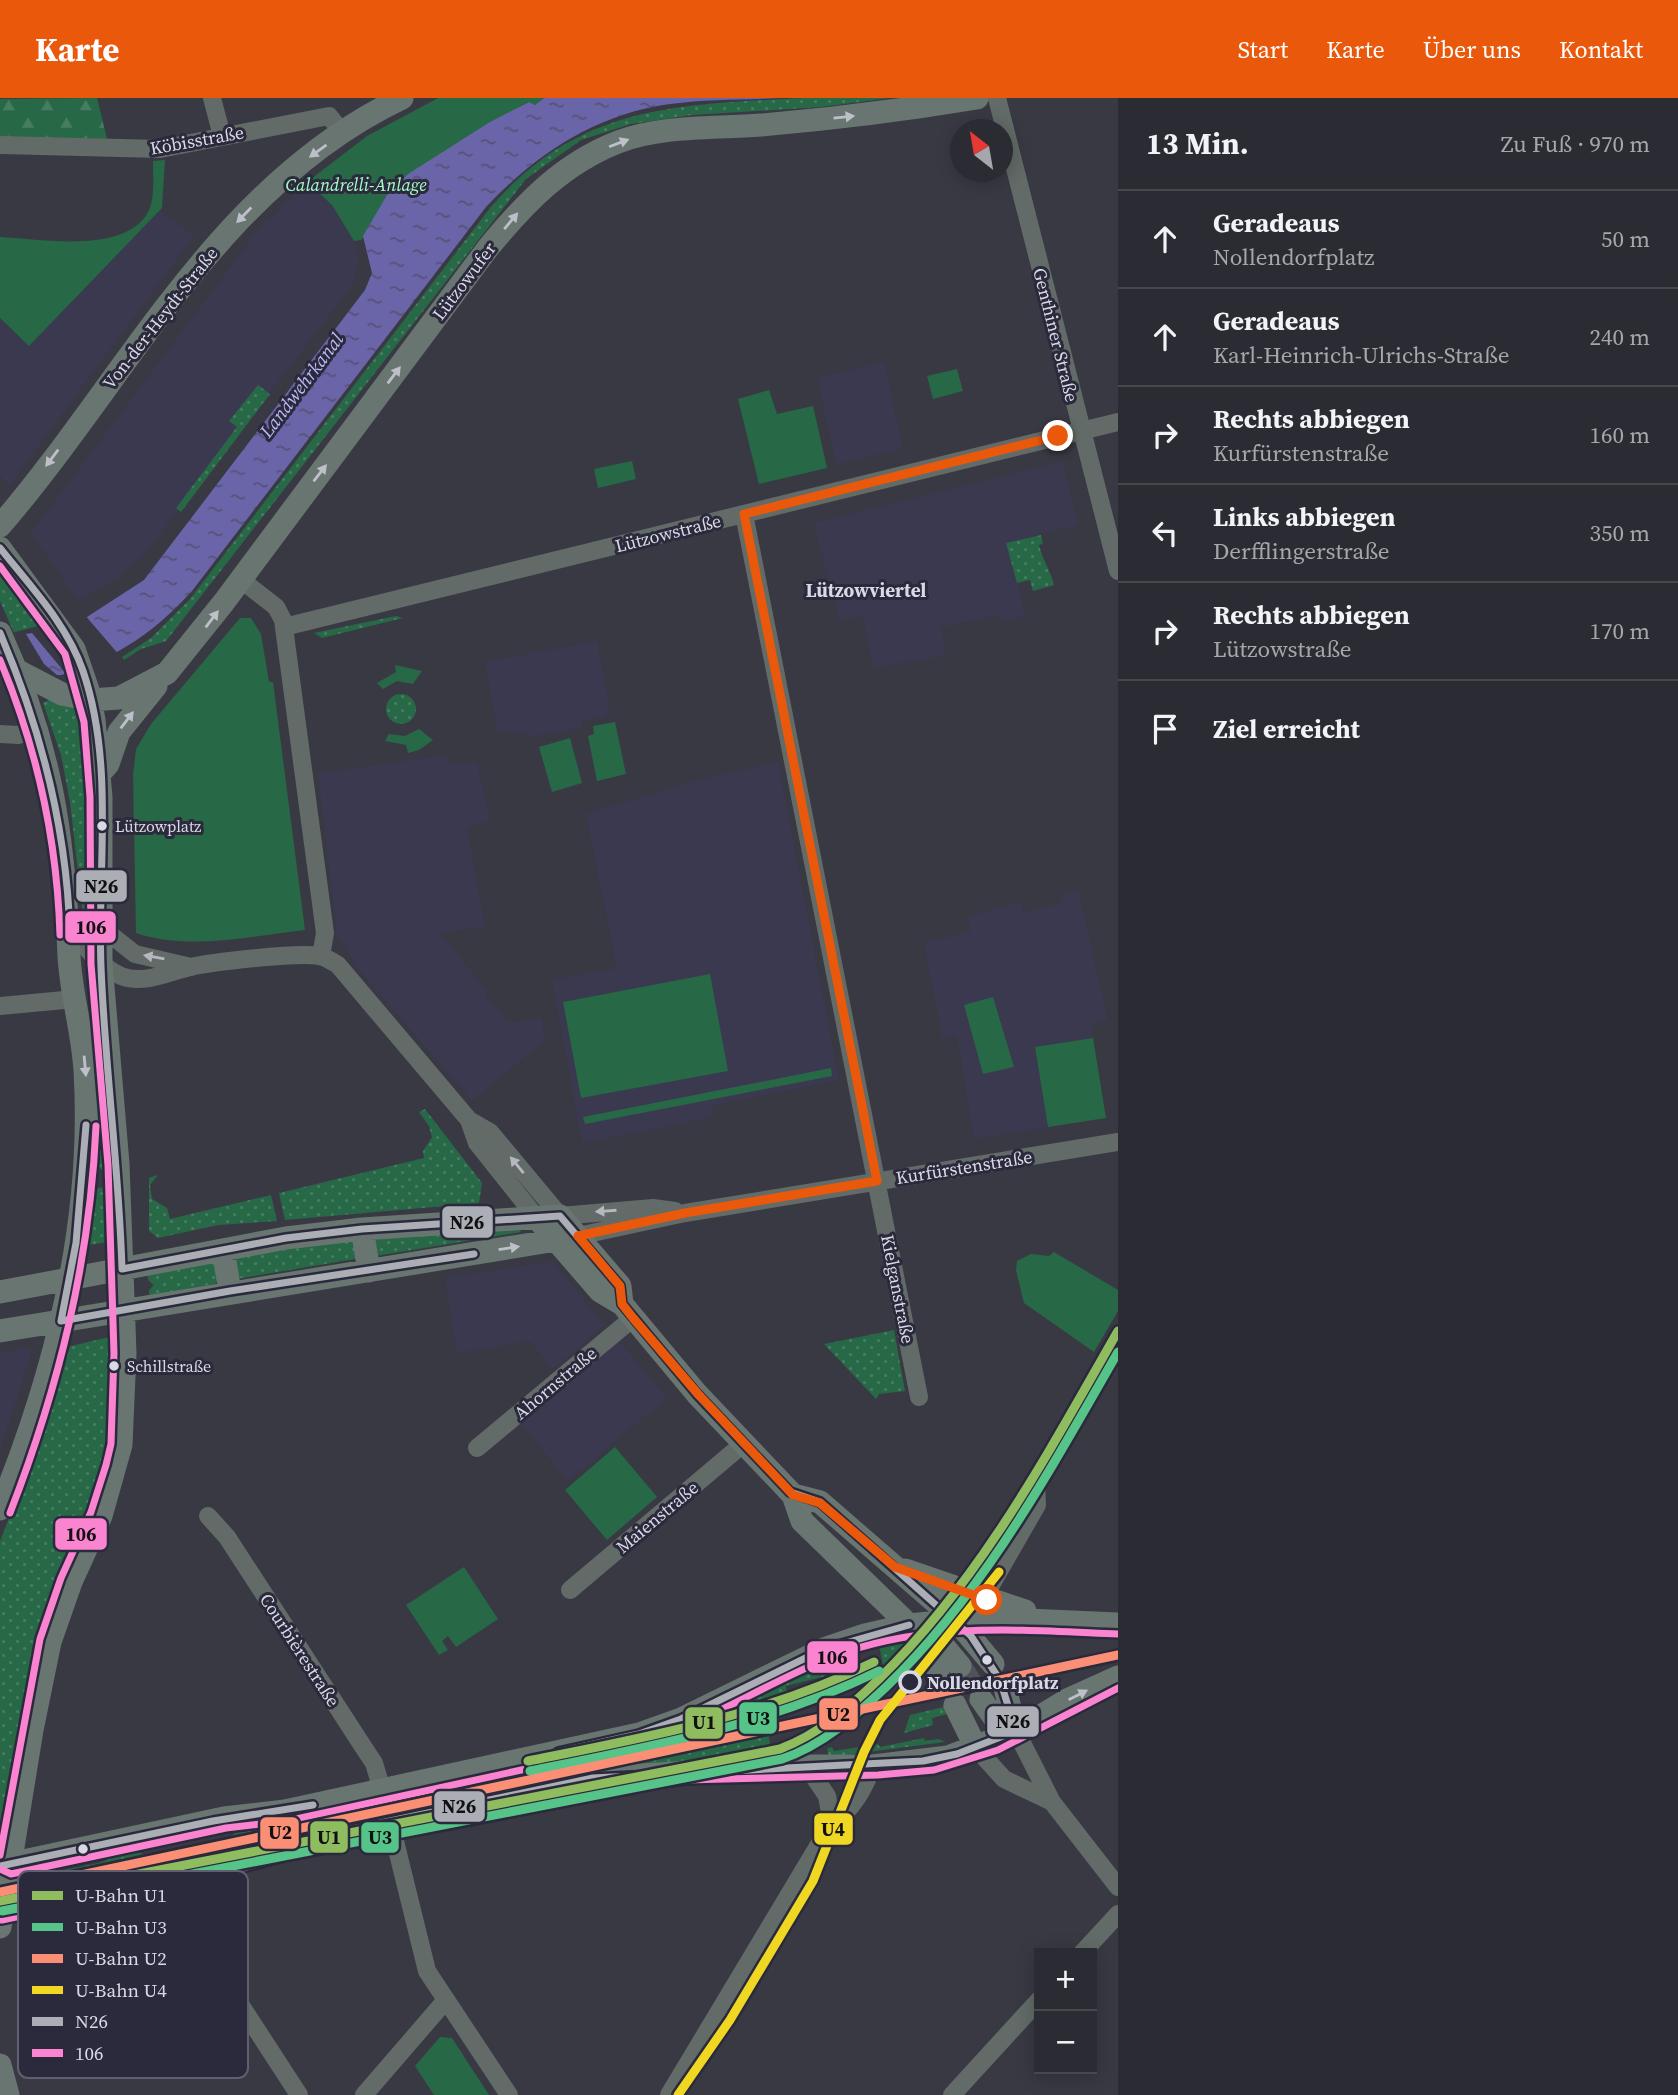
<!DOCTYPE html>
<html lang="de">
<meta charset="utf-8">
<style>
body{margin:0;font-family:"Source Serif 4",serif;background:#37373f;color:#f1f3f6}
.controls{position:absolute;right:21px;bottom:21px;display:grid;overflow:hidden;border-radius:0px;box-shadow:0 4px 18px #0003}
.controls button{width:63px;height:63px;display:grid;place-items:center;padding:0;border:0;border-bottom:2px solid #47474e;background:#2b2b33;color:#f1f3f6;font:35px sans-serif}
.compass{position:absolute;left:950px;top:21px;width:63px;height:63px;border-radius:50%;background:#2b2b33;box-shadow:0 4px 18px #0003;rotate:329deg}
.stop{position:absolute;width:21px;height:21px;margin:-16px;border:5px solid #ea580c;border-radius:50%;background:#fff}
.stop.end{background:#ea580c;border-color:#fff;box-shadow:0 2px 7px #0008}
.list{margin:0;padding:0;list-style:none}
h2{display:flex;justify-content:space-between;align-items:center;height:91px;margin:0;padding:0 28px;font-size:30px}
h2 small{font-size:23px;font-weight:400;color:#a6a7ac}
.list li{display:grid;grid-template-columns:46px 1fr auto;gap:21px;align-items:center;box-sizing:border-box;height:98px;padding:0 28px;border-top:2px solid #47474e}
.list b{display:block;font-size:26px;white-space:nowrap}
.list p{margin:0;font-size:23px;white-space:nowrap;color:#a6a7ac}
.list em{font-size:23px;font-style:normal;color:#a6a7ac}
.icon{flex:none;width:38px;height:38px;fill:none;stroke:currentColor;stroke-width:2;stroke-linecap:round;stroke-linejoin:round}
.map{position:relative;flex:none;width:1118px;height:1997px;overflow:hidden}
header{display:flex;align-items:center;gap:42px;box-sizing:border-box;height:98px;padding:0 35px;background:#ea580c;color:#fff}
header strong{font-size:33px}
nav{display:flex;gap:38px;margin-inline-start:auto;font-size:24px}
main{display:flex}
aside{flex:1;background:#2b2b33}
.map>svg:first-child{display:block}
</style>
<header>
<strong>Karte</strong>
<nav><a>Start</a><a>Karte</a><a>Über uns</a><a>Kontakt</a></nav>
</header>
<main>
<div class="map">
<svg width="1118" height="1997" viewBox="0 0 1118 1997">
<defs>
<pattern id="grass-dots" width="8" height="8" patternUnits="userSpaceOnUse" patternTransform="scale(1.75)"><rect width="8" height="8" fill="#276847"/><path d="M2 2h.1M6 6h.1" fill="none" stroke="#467d62" stroke-width="1.8" stroke-linecap="round"/></pattern>
<pattern id="forest-firs" width="22" height="20" patternUnits="userSpaceOnUse" patternTransform="scale(1.75)"><rect width="22" height="20" fill="#276847"/><path d="M5 1l3.5 6h-7zM16 11l3.5 6h-7z" fill="#467d62"/></pattern>
<pattern id="water-ripples" width="26" height="14" patternUnits="userSpaceOnUse" patternTransform="scale(1.75)"><rect width="26" height="14" fill="#6a64a8"/><path d="M2 4q2-2 4 0t4 0M15 11q2-2 4 0t4 0" fill="none" stroke="#565276"/></pattern>
</defs>
<rect width="100%" height="100%" fill="#393944"/>
<path fill="#3a3950" d="M306 84 332 107 354 143 359 162 353 187 143 458 118 480 78 503 31 435 264 124 267 125Z
M162 110 164 117 195 137 10 386H7L0 378V220L29 247Z
M884 264 903 350 836 367 817 280Z
M1062 364 1078 427 1007 445 1026 518 1001 523 999 517 941 529 946 557 874 570 862 518 839 522 814 425Z
M597 543 610 613 606 614 607 618 582 623 583 629 530 639 528 633 510 637 508 633 498 635 485 564Z
M449 657 450 666 477 664 490 724 467 729 485 829 440 835 488 894 485 898 509 925 541 919 545 942 472 1003 352 864 354 862 337 838 318 675Z
M778 664 839 982 711 1008 712 1019 582 1045 552 882 617 870 586 716 698 682Z
M1078 793 1108 922 1091 926 1093 940 1035 950 1048 1029 974 1041 957 937 942 939 924 845 971 833 967 819 1020 804 1024 815 1063 804 1061 797Z
M553 1163 604 1228 553 1271 530 1243 457 1255 445 1180Z
M618 1245 622 1246 667 1300 568 1383 521 1326Z
M26 1250 30 1252V1260L0 1352V1255Z"/>
<path fill="url(#grass-dots)" d="M803 0H890L821 9 692 17 631 26 581 42 526 81 166 543 141 551 124 562 122 559 151 540 190 501 490 110C580 6 677 7 803 0Z
M258 287 270 296 181 414 176 410 237 329 229 323Z
M1041 437 1043 446 1039 447C1043 463 1050 471 1054 487L1033 493 1030 482 1017 485 1006 445Z
M0 471 41 528 14 535 0 503Z
M396 518 403 520 322 540 314 535Z
M386 611a15 15 0 1 1 30 0a15 15 0 1 1-30 0Z
M55 599 81 609 86 671 88 837 85 835 70 704 61 657 43 605Z
M100 995 103 996 108 1070 102 1072 96 1067 97 997Z
M425 1011 482 1085 479 1105 285 1122 279 1095 424 1060 423 1053 432 1039 429 1028 419 1014Z
M158 1077 150 1087 152 1101 167 1110 170 1121 271 1097 277 1123 218 1127 158 1140 149 1133V1080Z
M105 1089 109 1091V1144L88 1147 95 1095 98 1090Z
M515 1127 521 1134 376 1158 374 1137Z
M352 1139 358 1158 355 1161 236 1181 234 1158Z
M213 1164 218 1182 215 1186 149 1198V1192L154 1187 148 1182V1177Z
M894 1232 905 1293 879 1296 876 1301 824 1246Z
M109 1239C116 1297 108 1363 87 1418 70 1463 47 1505 34 1552 18 1614 16 1680 0 1741V1443L38 1347 67 1249Z
M901 1537 934 1573 902 1580 896 1571 884 1572 878 1542Z
M829 1558 830 1577 786 1588 787 1594 783 1595 786 1609 799 1607 797 1614 405 1697 408 1710 768 1634 771 1652 779 1650 781 1655 788 1654 789 1661 406 1713 403 1694 609 1651Z
M948 1608 951 1615 932 1620 933 1627 904 1635 910 1617Z
M924 1640 925 1643 938 1641 945 1644 829 1659 827 1651 832 1649 834 1653 878 1646 880 1649Z
M362 1703 366 1721 158 1765 157 1762 219 1749 241 1730Z
M132 1752 148 1758 147 1767 37 1792 39 1777 99 1765Z"/>
<path fill="url(#forest-firs)" d="M97 0 107 41 0 40V1Z"/>
<path fill="#276847" d="M438 0H544L535 7 528 4 471 37 361 142 354 143 332 107 307 84 367 38Z
M165 62 162 110 29 248 0 220V139C41 141 128 157 149 112 155 98 153 78 153 63Z
M957 271 963 293 933 301 927 278Z
M769 292 777 316 813 308 827 370 759 386 738 301Z
M632 363 636 381 598 390 594 371Z
M240 520H251L261 536 269 584H273L305 832C250 838 190 853 136 835L133 677 136 651 151 626Z
M395 567 422 573 413 586 397 583 383 591 377 585 396 574Z
M615 624 626 676 597 683 588 638 594 636 593 628Z
M419 631 433 642 419 652 408 655 406 647 385 643 389 636 405 638Z
M570 640 582 685 552 694 539 649Z
M710 876 728 973 581 1000 563 904Z
M993 899 1014 969 983 976 964 907Z
M1093 940 1106 1020 1048 1029 1035 949Z
M831 970 832 978 585 1026 583 1019Z
M1054 1154 1118 1192V1213L1094 1254 1024 1205 1016 1172 1017 1163 1031 1156 1049 1158Z
M615 1349 657 1399 607 1442 565 1392Z
M464 1469 498 1521 456 1549 448 1538 442 1543 448 1552 439 1557 406 1507Z
M440 1939 452 1940 489 1997H434L415 1968Z"/>
<path fill="url(#water-ripples)" d="M544 0H778C743 2 706 1 670 6 596 16 536 56 486 109L192 493C150 539 112 562 52 580L0 541 87 519 144 482 365 192 372 175 363 138 387 97 408 76 490 24 529 4 535 7Z"/>
<path fill="#393944" fill-rule="evenodd" d="M84 516 120 558 67 579 0 596V538ZM32 535 67 577V578L57 577 44 566 26 536Z"/>
<g fill="none" stroke-linecap="round" stroke-linejoin="round">
<path stroke="#51515c" stroke-width="23" stroke-dasharray="23 11" stroke-linecap="butt" d="M960 1568 981 1601
M938 1572 955 1607"/>
<path stroke="#626b67" stroke-width="18" d="M212 0 222 38
M997 0 1118 473
M0 47 160 51 329 18 343 35
M744 416 919 1299
M240 481 276 509 283 522 325 835 321 858
M284 529 1118 324
M0 636 18 637 39 632
M102 830 135 856 191 869
M70 831C85 848 100 869 121 878 143 887 169 874 190 869 213 864 298 854 319 858 326 859 333 864 338 867L469 1022 477 1045 536 1119
M0 908 75 901
M469 1022 490 1034 560 1118 653 1110 675 1113
M578 1138 685 1115 1118 1044
M477 1350 633 1220
M208 1418 227 1439 364 1650 374 1665 382 1692
M570 1492 743 1346
M987 1502 991 1487 1037 1407 1036 1385 1118 1247
M1016 1633 1052 1704 1118 1789
M976 1650 1004 1681 1052 1704
M806 1667 827 1698 832 1725
M390 1723 427 1873 509 1997
M157 1778 299 1997
M1082 1855 1118 1816
M364 1997 446 1902
M669 1997 832 1725C853 1712 864 1690 873 1668
M952 1997 1039 1902"/>
<path stroke="#697570" stroke-width="23" d="M0 428C127 281 218 87 402 0
M0 450 74 551 88 592 94 622 101 699V865L118 1066 125 1255 121 1347 101 1418 71 1484 50 1544 32 1632 0 1829
M0 535C51 647 64 737 69 858 71 897 83 935 85 973 94 1123 56 1274 0 1411
M16 572 62 596 91 602 119 600 167 575 224 504 488 150C525 105 562 66 618 44 663 27 714 31 761 27 833 21 905 12 977 0
M100 675 108 666 119 634 156 588
M536 1119 600 1193 622 1206 697 1296 793 1397 802 1423 909 1527 938 1572
M362 1131 369 1173
M223 1152 230 1193
M0 1194 286 1140 362 1131 560 1118 620 1188 622 1206
M0 1233 568 1140
M793 1397 820 1404 956 1522 993 1566
M905 1472 1025 1513
M917 1532 944 1549 960 1568
M1005 1590 1016 1633
M981 1601 995 1621 1016 1633
M955 1607 976 1650
M0 1768 224 1720 285 1713 639 1636 681 1621 824 1551 865 1537 909 1527 979 1520 1118 1526
M0 1812 237 1761 282 1746 593 1680 787 1668H873L948 1659 1016 1633 1067 1602 1118 1579
M0 1967 8 1997"/>
<g stroke="#2b2a3d" stroke-width="12">
<path id="bus-1" d="M0 450C30 488 67 526 83 573 115 667 97 771 101 869 105 970 119 1070 122 1171L286 1140 362 1131 560 1118 620 1188 622 1206 697 1296 790 1394 820 1404 971 1538 1000 1582 1016 1633 957 1656 923 1663 593 1680 282 1746 237 1761 0 1812
M0 535C42 633 67 731 70 837
M86 1027 76 1145 61 1223 230 1193 474 1156
M558 1654 639 1636 681 1621 824 1551 909 1527
M0 1768 213 1723 313 1707"/>
</g>
<g stroke="#2b2a3d" stroke-width="12">
<path id="bus-2" d="M0 468 65 556 84 624 90 699 91 866 108 1067 114 1255 111 1346 106 1367 91 1414 61 1480 40 1541 0 1757
M0 562C37 650 57 742 60 837
M10 1415C59 1289 90 1163 96 1028
M569 1696 686 1682 878 1677 934 1672 998 1652 1118 1590
M0 1771 11 1776 226 1730 287 1723 641 1646C707 1624 765 1586 829 1560 923 1523 1020 1532 1118 1536
M2 1822 239 1771 320 1749"/>
</g>
<use href="#bus-1" stroke="#abaeb5" stroke-width="7"/>
<use href="#bus-2" stroke="#fb84d1" stroke-width="7"/>
<g stroke="#2b2a3d" stroke-width="14">
<path id="metro-1" d="M528 1663C647 1639 764 1618 874 1564
M0 1803 780 1651C819 1636 849 1610 879 1581 981 1482 1048 1355 1118 1233"/>
</g>
<g stroke="#2b2a3d" stroke-width="14">
<path id="metro-2" d="M530 1673C650 1649 768 1627 879 1573
M2 1813 782 1661C823 1647 854 1619 886 1589 985 1493 1050 1372 1118 1254"/>
</g>
<g stroke="#2b2a3d" stroke-width="14">
<path id="metro-3" d="M0 1794 1118 1557"/>
</g>
<g stroke="#2b2a3d" stroke-width="14">
<path id="metro-4" d="M678 1997 730 1922 813 1783 864 1654 880 1622 999 1474"/>
</g>
<use href="#metro-1" stroke="#8ebc5f" stroke-width="9"/>
<use href="#metro-2" stroke="#56c389" stroke-width="9"/>
<use href="#metro-3" stroke="#fb8f76" stroke-width="9"/>
<use href="#metro-4" stroke="#f0d722" stroke-width="9"/>
</g>
<defs><path id="oneway-solid" d="M-6-.8H1V-3.2L6.5 0L1 3.2V.8H-6Z" transform="scale(1.75)"/></defs>
<g fill="#bdc0c8">
<use href="#oneway-solid" transform="translate(844 19) rotate(-6)"/>
<use href="#oneway-solid" transform="translate(619 45) rotate(-21)"/>
<use href="#oneway-solid" transform="translate(318 53) rotate(144)"/>
<use href="#oneway-solid" transform="translate(244 117) rotate(134)"/>
<use href="#oneway-solid" transform="translate(511 123) rotate(-50)"/>
<use href="#oneway-solid" transform="translate(394 277) rotate(-53)"/>
<use href="#oneway-solid" transform="translate(52 360) rotate(127)"/>
<use href="#oneway-solid" transform="translate(320 375) rotate(-52)"/>
<use href="#oneway-solid" transform="translate(212 521) rotate(-53)"/>
<use href="#oneway-solid" transform="translate(127 622) rotate(-53)"/>
<use href="#oneway-solid" transform="translate(85 968) rotate(85)"/>
<use href="#oneway-solid" transform="translate(509 1150) rotate(-9)"/>
<use href="#oneway-solid" transform="translate(1078 1597) rotate(-27)"/>
</g>
<g fill="#b5b8c0">
<use href="#oneway-solid" transform="translate(154 859) rotate(-170)"/>
<use href="#oneway-solid" transform="translate(517 1067) rotate(-129)"/>
<use href="#oneway-solid" transform="translate(606 1113) rotate(176)"/>
</g>
<g fill="none" stroke-linecap="round" stroke-linejoin="round">
<path stroke="#ea580c" stroke-width="9" d="M987 1502 895 1469 820 1405 793 1397 698 1296 633 1220 622 1206 620 1188 578 1138 685 1115 877 1083 744 416 1058 338"/>
</g>
<g fill="#d9d9e6" stroke="#2b2a3d" stroke-width="2.5">
<circle cx="102" cy="728" r="6"/>
<circle cx="114" cy="1268" r="6"/>
<circle cx="987" cy="1562" r="6"/>
<circle cx="83" cy="1751" r="6"/>
</g>
<circle fill="#2b2a3d" stroke="#d9d9e6" stroke-width="3.5" cx="910" cy="1584" r="10"/>
<g text-anchor="middle" dominant-baseline="central" stroke-width="6" stroke-linejoin="round" paint-order="stroke">
<g font-size="16" fill="#d9d9e6" stroke="#2b2a3d" text-anchor="start">
<text x="115" y="728">Lützowplatz</text>
<text x="127" y="1268">Schillstraße</text>
</g>
<g font-size="18" fill="#d9d9e6" stroke="#2b2a3d">
<text transform="translate(197 42) rotate(-10)">Köbisstraße</text>
<text transform="translate(464 183) rotate(-53)">Lützowufer</text>
<text transform="translate(160 220) rotate(-52)">Von-der-Heydt-Straße</text>
<text transform="translate(1056 237) rotate(76)">Genthiner Straße</text>
<text transform="translate(668 435) rotate(-14)">Lützowstraße</text>
<text transform="translate(964 1069) rotate(-9)">Kurfürstenstraße</text>
<text transform="translate(898 1191) rotate(79)">Kielganstraße</text>
<text transform="translate(555 1285) rotate(-40)">Ahornstraße</text>
<text transform="translate(657 1419) rotate(-40)">Maienstraße</text>
<text transform="translate(300 1552) rotate(57)">Courbièrestraße</text>
</g>
<g font-size="18" font-style="italic" fill="#a4fbc4" stroke="#2b2a3d">
<text x="356" y="86">Calandrelli-Anlage</text>
</g>
<g font-size="18" font-weight="bold" fill="#d9d9e6" stroke="#2b2a3d" text-anchor="start">
<text x="927" y="1584">Nollendorfplatz</text>
</g>
<g font-size="19" font-style="italic" fill="#bdbaf7" stroke="#2b2a3d">
<text transform="translate(301 287) rotate(-53)">Landwehrkanal</text>
</g>
<g font-size="19" font-weight="bold" fill="#d9d9e6" stroke="#2b2a3d">
<text x="866" y="492">Lützowviertel</text>
</g>
</g>
<rect x="18" y="1773" width="230" height="207" rx="10" fill="#2b2a3d" stroke="#5f5f70" stroke-width="2"/>
<rect x="32" y="1793" width="31" height="9" fill="#8ebc5f"/>
<rect x="32" y="1825" width="31" height="8" fill="#56c389"/>
<rect x="32" y="1856" width="31" height="9" fill="#fb8f76"/>
<rect x="32" y="1888" width="31" height="8" fill="#f0d722"/>
<rect x="32" y="1919" width="31" height="9" fill="#abaeb5"/>
<rect x="32" y="1951" width="31" height="8" fill="#fb84d1"/>
<g font-size="19" fill="#d9d9e6">
<text x="75" y="1804">U-Bahn U1</text>
<text x="75" y="1836">U-Bahn U3</text>
<text x="75" y="1867">U-Bahn U2</text>
<text x="75" y="1899">U-Bahn U4</text>
<text x="75" y="1930">N26</text>
<text x="75" y="1962">106</text>
</g>
<g stroke="#2b2a3d" stroke-width="2.5">
<rect x="75" y="771" width="53" height="34" rx="7" fill="#abaeb5"/>
<rect x="64" y="812" width="53" height="34" rx="7" fill="#fb84d1"/>
<rect x="441" y="1107" width="53" height="34" rx="7" fill="#abaeb5"/>
<rect x="54" y="1419" width="54" height="34" rx="7" fill="#fb84d1"/>
<rect x="806" y="1542" width="53" height="34" rx="7" fill="#fb84d1"/>
<rect x="818" y="1599" width="41" height="34" rx="7" fill="#fb8f76"/>
<rect x="738" y="1603" width="40" height="34" rx="7" fill="#56c389"/>
<rect x="986" y="1607" width="54" height="33" rx="7" fill="#abaeb5"/>
<rect x="684" y="1608" width="40" height="34" rx="7" fill="#8ebc5f"/>
<rect x="433" y="1692" width="53" height="33" rx="7" fill="#abaeb5"/>
<rect x="813" y="1714" width="41" height="34" rx="7" fill="#f0d722"/>
<rect x="259" y="1718" width="41" height="34" rx="7" fill="#fb8f76"/>
<rect x="309" y="1722" width="40" height="34" rx="7" fill="#8ebc5f"/>
<rect x="360" y="1723" width="40" height="33" rx="7" fill="#56c389"/>
</g>
<g font-size="19" text-anchor="middle" font-weight="bold" fill="#111">
<text x="101" y="795">N26</text>
<text x="91" y="836">106</text>
<text x="467" y="1131">N26</text>
<text x="81" y="1443">106</text>
<text x="832" y="1566">106</text>
<text x="838" y="1623">U2</text>
<text x="758" y="1627">U3</text>
<text x="1013" y="1630">N26</text>
<text x="704" y="1631">U1</text>
<text x="459" y="1715">N26</text>
<text x="833" y="1738">U4</text>
<text x="280" y="1741">U2</text>
<text x="329" y="1746">U1</text>
<text x="380" y="1746">U3</text>
</g>
</svg>
<div class="controls">
<button>+</button>
<button>−</button>
</div>
<svg class="compass" viewBox="-18 -18 36 36"><path d="M0-13l5 13h-10z" fill="#e53935"/><path d="M0 13l5-13h-10z" fill="#a6a7ac"/></svg>
<div class="stop" style="left:987px;top:1502px"></div>
<div class="stop end" style="left:1058px;top:338px"></div>
</div>
<aside>
<h2>13 Min.<small>Zu Fuß · 970 m</small></h2>
<ul class="list">
<li><svg class="icon" aria-label="ahead" viewBox="0 0 24 24"><path d="M12 20V5M6 11l6-6 6 6"/></svg><div><b>Geradeaus</b><p>Nollendorfplatz</p></div><em>50 m</em></li>
<li><svg class="icon" aria-label="ahead" viewBox="0 0 24 24"><path d="M12 20V5M6 11l6-6 6 6"/></svg><div><b>Geradeaus</b><p>Karl-Heinrich-Ulrichs-Straße</p></div><em>240 m</em></li>
<li><svg class="icon" aria-label="right" viewBox="0 0 24 24"><path d="M7 20v-9h11M14 6l5 5-5 5"/></svg><div><b>Rechts abbiegen</b><p>Kurfürstenstraße</p></div><em>160 m</em></li>
<li><svg class="icon" aria-label="left" viewBox="0 0 24 24"><path d="M17 20v-9H6M10 6l-5 5 5 5"/></svg><div><b>Links abbiegen</b><p>Derfflingerstraße</p></div><em>350 m</em></li>
<li><svg class="icon" aria-label="right" viewBox="0 0 24 24"><path d="M7 20v-9h11M14 6l5 5-5 5"/></svg><div><b>Rechts abbiegen</b><p>Lützowstraße</p></div><em>170 m</em></li>
<li><svg class="icon" aria-label="arrive" viewBox="0 0 24 24"><path d="M6 21V4h12l-3 4 3 4H6"/></svg><div><b>Ziel erreicht</b></div></li>
</ul>
</aside>
</main>
